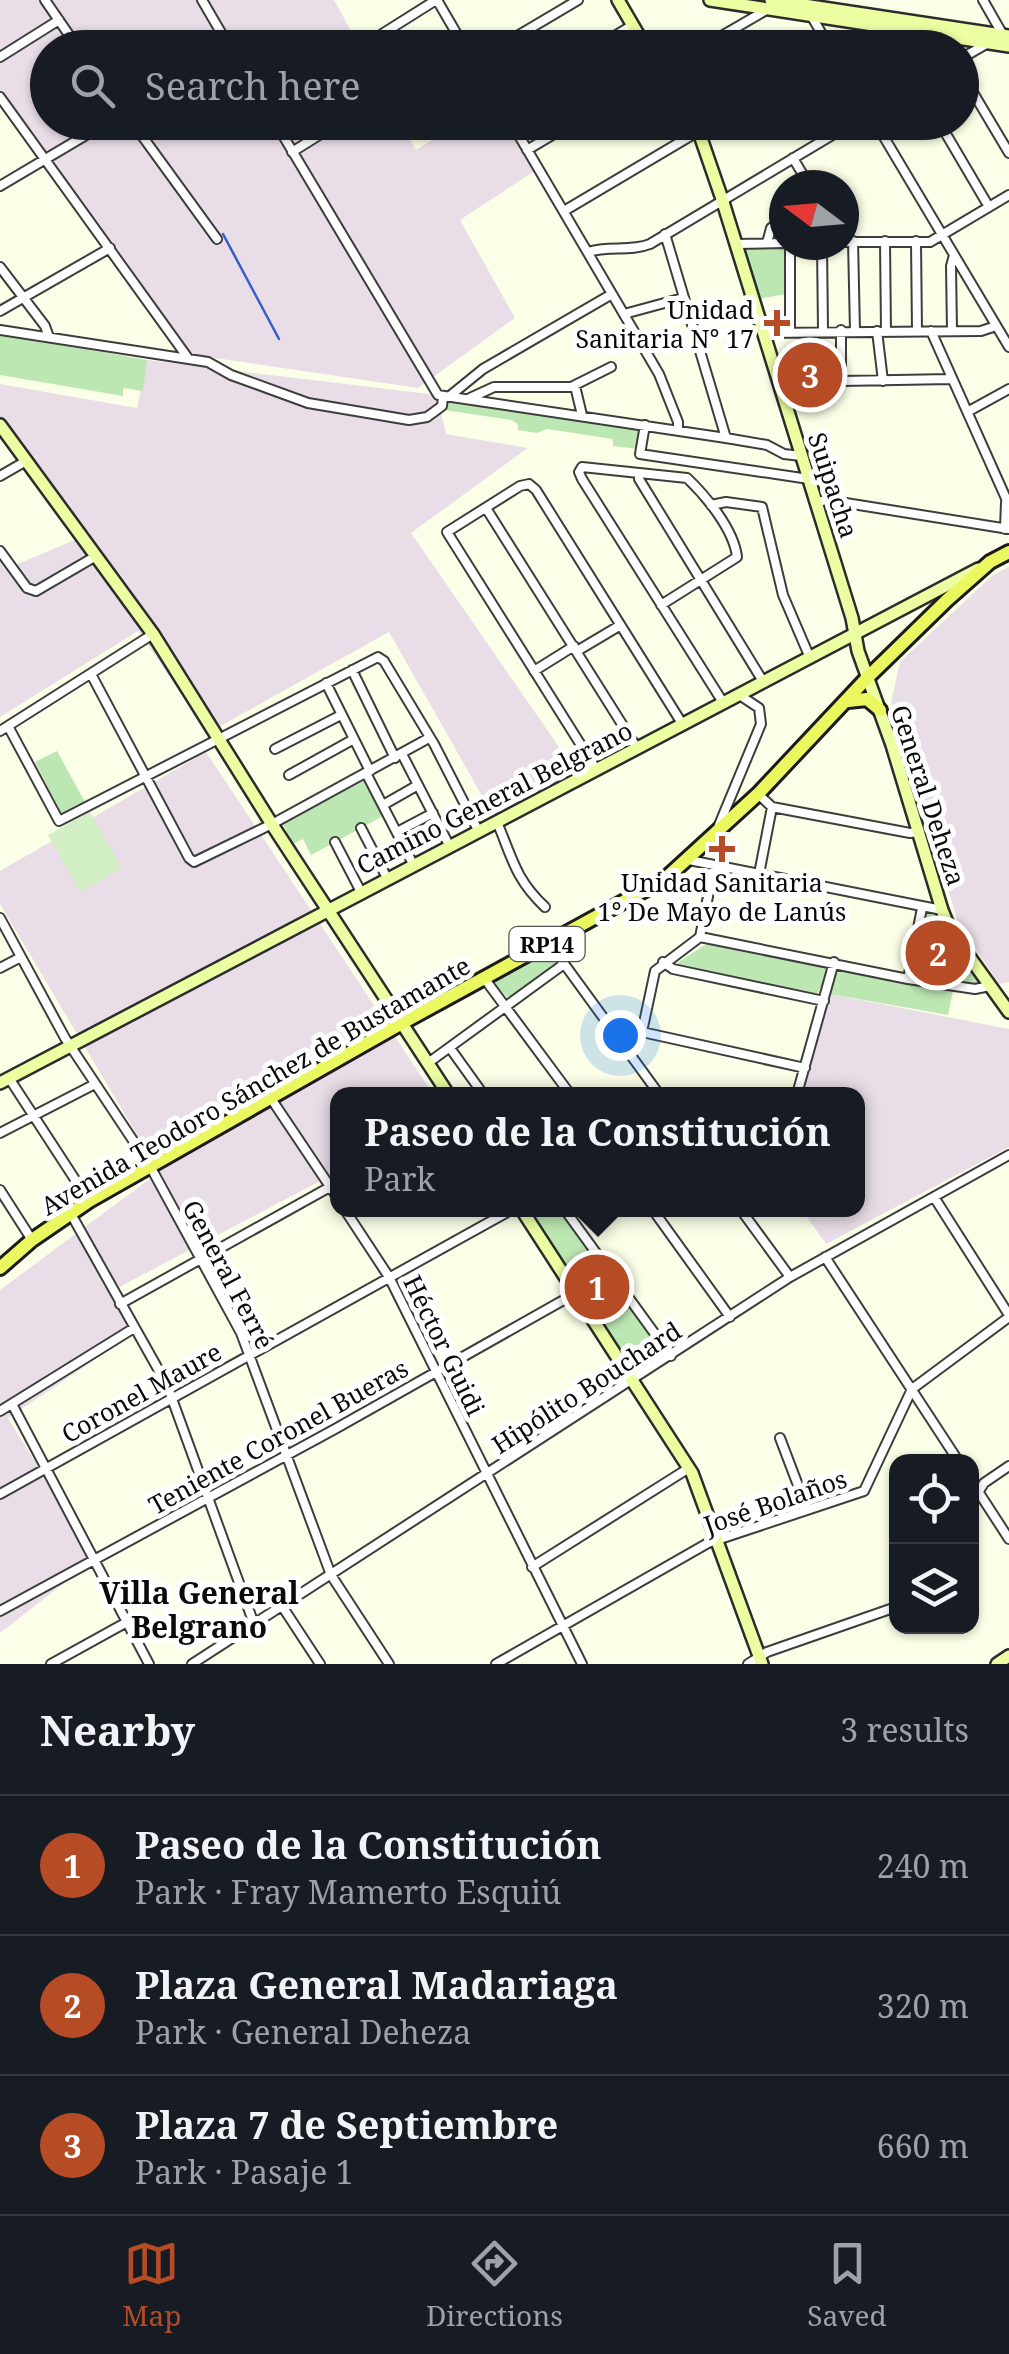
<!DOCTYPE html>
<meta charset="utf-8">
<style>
body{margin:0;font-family:"Noto Serif",serif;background:#242831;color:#f1f3f6}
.controls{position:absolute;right:30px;bottom:30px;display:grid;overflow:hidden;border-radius:20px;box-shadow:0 2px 8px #0004}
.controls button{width:90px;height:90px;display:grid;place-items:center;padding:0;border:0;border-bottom:2px solid #363941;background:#171b24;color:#f1f3f6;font:50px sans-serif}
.compass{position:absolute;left:769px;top:170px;width:90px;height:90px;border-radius:50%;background:#171b24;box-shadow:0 2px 8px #0004;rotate:286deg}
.you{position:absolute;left:620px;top:1035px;width:35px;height:35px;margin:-25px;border:8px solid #fff;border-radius:50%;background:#1a73e8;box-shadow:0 0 0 15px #1a73e833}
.badge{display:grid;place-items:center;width:65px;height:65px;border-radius:50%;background:#b64c25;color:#fff;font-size:32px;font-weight:700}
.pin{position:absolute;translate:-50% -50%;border:5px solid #fff;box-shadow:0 2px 10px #0006}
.popup{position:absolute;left:330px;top:1087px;width:535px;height:130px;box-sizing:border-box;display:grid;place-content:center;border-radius:20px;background:#171b24;filter:drop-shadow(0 2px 8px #0005);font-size:32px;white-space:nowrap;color:#9ea1a6}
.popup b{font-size:38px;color:#f1f3f6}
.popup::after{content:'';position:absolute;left:50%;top:100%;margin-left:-20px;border:20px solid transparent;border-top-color:#171b24}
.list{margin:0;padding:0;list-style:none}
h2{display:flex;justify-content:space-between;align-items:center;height:130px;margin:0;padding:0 40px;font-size:42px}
h2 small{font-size:32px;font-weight:400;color:#9ea1a6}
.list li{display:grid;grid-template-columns:65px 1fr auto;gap:30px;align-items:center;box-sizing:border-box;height:140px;padding:0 40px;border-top:2px solid #363941}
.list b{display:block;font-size:38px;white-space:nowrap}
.list p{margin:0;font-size:32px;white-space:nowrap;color:#9ea1a6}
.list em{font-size:32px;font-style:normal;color:#9ea1a6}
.icon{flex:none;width:55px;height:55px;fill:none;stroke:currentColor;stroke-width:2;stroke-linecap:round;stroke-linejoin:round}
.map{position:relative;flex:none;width:1009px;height:1664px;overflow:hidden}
.search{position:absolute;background:#171b24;box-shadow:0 2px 8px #0004;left:30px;right:30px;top:30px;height:110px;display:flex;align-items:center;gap:25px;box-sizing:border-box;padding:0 35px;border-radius:55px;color:#9ea1a6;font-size:38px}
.sheet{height:550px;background:#171b24}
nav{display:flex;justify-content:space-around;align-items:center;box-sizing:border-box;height:140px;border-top:2px solid #363941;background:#171b24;font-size:28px;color:#9ea1a6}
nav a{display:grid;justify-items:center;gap:5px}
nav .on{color:#b64c25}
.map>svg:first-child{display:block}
</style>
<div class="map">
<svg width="1009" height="1664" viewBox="0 0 1009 1664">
<rect width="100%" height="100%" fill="#fcffe7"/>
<path fill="#e9dde7" d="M0 0H334L360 47 48 48V122L400 123 416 150 459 123H503L536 170 460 220 515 318 418 388 182 353 0 99Z
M147 360 437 395 446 434 528 448 411 533 579 776 493 815 389 632 208 733 138 631 0 717V562L6 569 77 539 0 428V384L137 408Z
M1009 567V982L999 984 958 922 891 702 900 662 993 575Z
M206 752 433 1094H337V1172L110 1292 139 1330 8 1418 95 1559 0 1633V1290L159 1172 0 904V871Z
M830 994 1009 1029V1147L826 1244 802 1210H857V1094H802Z"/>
<path fill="#bde7b2" d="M787 246 786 294 758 299 744 247Z
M0 334 147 360 143 391 123 388V396L0 375Z
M451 399 641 427 638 449 613 446V439L547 429 537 433 518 430V424L511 420 444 410Z
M57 751 85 802 62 814 35 762Z
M369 778 387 814 311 855 303 839 293 844 283 824Z
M928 913 942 917 981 982 980 985 913 976 924 914Z
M708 943 826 966 829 971 816 996 674 965Z
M543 954 552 955 557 959 555 966 512 997 508 998 495 985 496 978Z
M842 971 953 991 948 1015 830 994 836 974Z
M522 1210H565L671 1356 634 1380Z"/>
<path fill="#d2eec4" d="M90 812 122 868 80 892 48 835Z"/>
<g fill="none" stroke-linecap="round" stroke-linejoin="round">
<path stroke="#355fca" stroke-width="2.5" d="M223 234 279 339"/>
<g stroke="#3d3d3d" stroke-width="12">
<path id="street" d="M45 0 78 48
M202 0 230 48
M437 0 465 48
M983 0 1003 35
M812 17 830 48
M382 34 436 0
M497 48 578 0
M595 48 633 25
M701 48 768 9
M0 57 59 20
M962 58 988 43
M962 74 1009 153
M0 97 188 358
M132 122 217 239
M275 122 438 395 726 438 767 445 784 454 801 456
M511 122 659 374 678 422V430
M875 122 1009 347
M939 122 989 207
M527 150 574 122
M292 152 340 122
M793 158 809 185
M0 186 108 122
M564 211 714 122
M665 234 726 438
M853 241 855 331
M885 241 886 331
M916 241 917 331
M844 242H930L1009 195
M767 243 771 228 784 219
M735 244 784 243
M790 245V331
M822 245 823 330
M588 252C608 245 630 252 650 244L854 122
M0 267 45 326 49 337
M0 311 110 248
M624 314 683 298
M689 315 755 308
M0 330 208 362 231 375 308 403 409 420 427 417 442 406 443 397
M841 330V381L951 379
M877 331 883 381
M931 331 1009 505
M952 331 951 266 954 255
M764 333 981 331 996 326
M773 363 841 358
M575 386 582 415
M451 395 483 369 612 294
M470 398 494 387H571L611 367
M969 411 1009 389
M645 425 640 454 809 479
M639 474V479L764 683
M0 476 26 461
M817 502 827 500 1009 529
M711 505 726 502 762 507 783 595 810 658
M486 508 637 748
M1005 529 1006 502
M0 551 27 588 36 591 96 556
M661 605 737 557C734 530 707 497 687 478L582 467 579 472 582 479 724 704
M577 651 619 626
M352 670 395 758
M534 671 574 646
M91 674 189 858 194 862 272 824 429 738
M326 683 370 771
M8 726 59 821 378 657 384 661 434 744 478 830
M0 731 153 634
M275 749 341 715
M402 754 449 845
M596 769 447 532 520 486 529 484 536 490 683 725
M366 773 413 864
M289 775 354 739
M758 794 772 807 910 833 919 832
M383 805 418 785
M497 822C512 857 515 879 545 907
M719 825 761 724 759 708 741 696
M361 828 387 878
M397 832 433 813
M335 842 361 892
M689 860 942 910
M759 874 772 807
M0 918 65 1038 150 1166 241 1333 331 1575 389 1664
M700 937 908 979 975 989 990 986
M549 943 659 1094
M663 962 673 969 824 1001
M0 968 21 957
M484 978 570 1094
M908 979 922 908
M614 1031 642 1032 805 1068
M642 1032 655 971 700 937 714 866
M450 1048 483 1094
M428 1063 564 964
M9 1078 89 1201
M797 1094 834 962
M270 1097 337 1197
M0 1133 95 1084
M0 1190 32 1240
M934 1197 1009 1315
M345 1210 389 1277 582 1664
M565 1210 671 1356
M653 1210 730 1317
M741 1210 790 1277
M71 1214 167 1385 254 1624
M825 1257 959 1462
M120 1304 337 1183
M12 1404 149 1664
M0 1411 134 1328
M780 1438 807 1509
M972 1482 1009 1539
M0 1494 511 1210
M972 1502 984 1483 1009 1466
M532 1567 689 1468
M282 1606 320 1664
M0 1611 335 1429 576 1293
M51 1664 127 1622
M192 1664 790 1277 1009 1155
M496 1664 708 1543 864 1491 912 1389 1009 1317
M748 1664 767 1652 896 1607"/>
</g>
<g stroke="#2c2c2c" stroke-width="16">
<path id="secondary" d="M618 0 646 48
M710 0 1009 46
M771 0 1009 36
M692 122 701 138 722 199 852 618 858 651 892 745 942 910 950 930 1009 1012
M0 425 153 634 273 826 448 1094
M0 1083 978 569
M522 1210 692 1473 762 1664
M997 1664 1009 1656"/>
</g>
<g stroke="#1b1b1b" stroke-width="18">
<path id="primary" d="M848 701 867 699 880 710
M0 1268 32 1240 89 1201 402 1023 665 879 758 794 867 678 947 600 990 562 1009 552"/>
</g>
<use href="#street" stroke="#fff" stroke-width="8"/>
<use href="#secondary" stroke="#ebfea2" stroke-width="11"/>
<use href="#primary" stroke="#ebf75f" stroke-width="12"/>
</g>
<g fill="#b64c25" stroke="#fff" stroke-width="4">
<path d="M772 308h10v10h10v10h-10v10h-10v-10h-10v-10h10z"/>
<path d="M717 834h10v10h10v10h-10v10h-10v-10h-10v-10h10z"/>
</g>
<g text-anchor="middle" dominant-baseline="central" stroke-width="10" stroke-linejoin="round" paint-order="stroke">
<rect fill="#fff" stroke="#545454" stroke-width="2.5" x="509.5" y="927" width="75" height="34" rx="8"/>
<g font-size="22" font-weight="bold" fill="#0a0a0a">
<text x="547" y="944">RP14</text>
</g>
<g font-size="25" fill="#0a0a0a" stroke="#fff" text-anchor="end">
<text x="754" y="309">Unidad<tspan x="754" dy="29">Sanitaria N° 17</tspan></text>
<text x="722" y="882" text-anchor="middle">Unidad Sanitaria<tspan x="722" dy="29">1° De Mayo de Lanús</tspan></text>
</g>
<g font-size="25" fill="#0a0a0a" stroke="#fff">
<text transform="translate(834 485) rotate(72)">Suipacha</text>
<text transform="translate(929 795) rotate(72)">General Deheza</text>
<text transform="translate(494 797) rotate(-27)">Camino General Belgrano</text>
<text transform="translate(255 1085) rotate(-30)">Avenida Teodoro Sánchez de Bustamante</text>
<text transform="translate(229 1274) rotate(62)">General Ferré</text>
<text transform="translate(445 1345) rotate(64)">Héctor Guidi</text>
<text transform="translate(586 1387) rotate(-33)">Hipólito Bouchard</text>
<text transform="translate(141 1392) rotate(-29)">Coronel Maure</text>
<text transform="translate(278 1436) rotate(-29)">Teniente Coronel Bueras</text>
<text transform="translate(775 1501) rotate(-19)">José Bolaños</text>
</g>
<g font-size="30" font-weight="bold" fill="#0a0a0a" stroke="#fff">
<text x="199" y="1592">Villa General<tspan x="199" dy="34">Belgrano</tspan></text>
</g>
</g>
</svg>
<div class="controls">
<button><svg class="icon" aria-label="locate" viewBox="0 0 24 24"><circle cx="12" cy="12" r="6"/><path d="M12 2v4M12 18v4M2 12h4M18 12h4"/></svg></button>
<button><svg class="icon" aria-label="layers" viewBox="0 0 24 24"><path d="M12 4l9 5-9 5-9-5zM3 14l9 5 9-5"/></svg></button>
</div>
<svg class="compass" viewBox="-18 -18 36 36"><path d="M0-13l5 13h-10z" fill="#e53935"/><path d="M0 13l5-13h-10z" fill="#9ea1a6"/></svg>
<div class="you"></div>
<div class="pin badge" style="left:597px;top:1287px">1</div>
<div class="popup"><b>Paseo de la Constitución</b>Park</div>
<div class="pin badge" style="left:938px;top:953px">2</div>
<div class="pin badge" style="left:810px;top:375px">3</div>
<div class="search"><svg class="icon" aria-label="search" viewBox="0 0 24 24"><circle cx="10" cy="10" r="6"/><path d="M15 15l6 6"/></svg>Search here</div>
</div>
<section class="sheet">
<h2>Nearby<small>3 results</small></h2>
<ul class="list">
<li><span class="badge">1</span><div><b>Paseo de la Constitución</b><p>Park · Fray Mamerto Esquiú</p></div><em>240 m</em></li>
<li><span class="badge">2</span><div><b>Plaza General Madariaga</b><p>Park · General Deheza</p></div><em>320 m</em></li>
<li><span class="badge">3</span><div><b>Plaza 7 de Septiembre</b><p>Park · Pasaje 1</p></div><em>660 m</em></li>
</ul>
</section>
<nav>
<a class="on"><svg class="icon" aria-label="map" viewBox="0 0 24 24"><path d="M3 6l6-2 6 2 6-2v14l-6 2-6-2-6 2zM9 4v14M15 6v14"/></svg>Map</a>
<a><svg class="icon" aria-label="directions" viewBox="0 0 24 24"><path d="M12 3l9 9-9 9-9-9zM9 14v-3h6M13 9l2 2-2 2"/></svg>Directions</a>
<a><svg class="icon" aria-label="saved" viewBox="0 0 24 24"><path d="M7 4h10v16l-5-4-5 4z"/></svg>Saved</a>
</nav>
